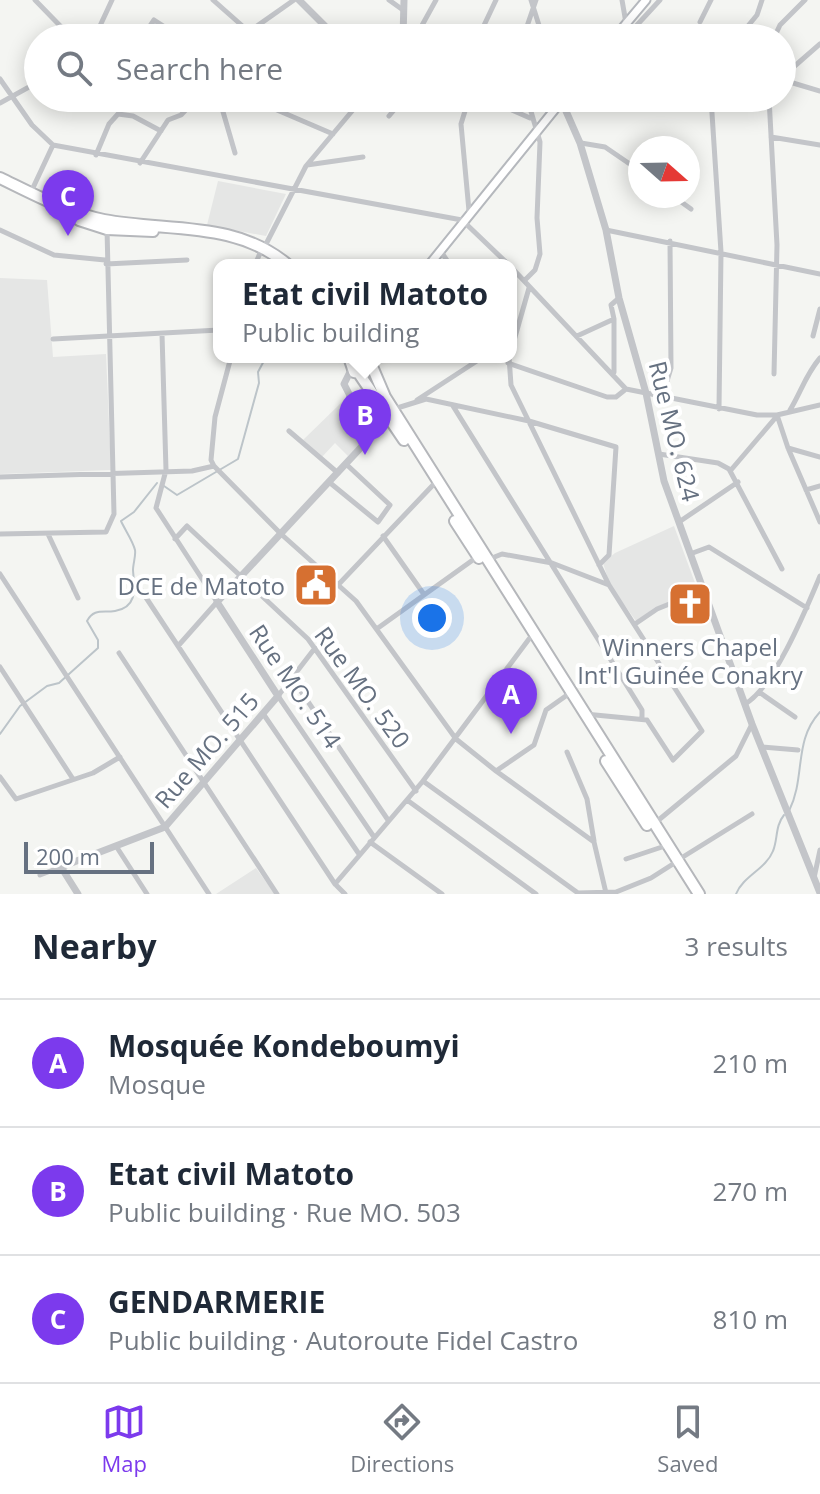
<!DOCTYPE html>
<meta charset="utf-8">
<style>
body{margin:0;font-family:"Open Sans",sans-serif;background:#f2f2f3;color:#1f2937}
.compass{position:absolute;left:628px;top:136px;width:72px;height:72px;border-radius:50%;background:#fff;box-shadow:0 4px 20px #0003;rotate:110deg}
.scale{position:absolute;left:24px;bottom:20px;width:130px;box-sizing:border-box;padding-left:8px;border:4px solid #667181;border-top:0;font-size:22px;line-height:28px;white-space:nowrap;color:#667181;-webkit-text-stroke:6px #fff;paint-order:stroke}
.you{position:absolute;left:432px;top:618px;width:28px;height:28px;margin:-20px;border:6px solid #fff;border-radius:50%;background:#1a73e8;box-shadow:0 0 0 12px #1a73e833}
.badge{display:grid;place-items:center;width:52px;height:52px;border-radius:50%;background:#7c3aed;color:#fff;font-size:26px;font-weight:700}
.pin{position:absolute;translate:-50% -66px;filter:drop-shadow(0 2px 4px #0008)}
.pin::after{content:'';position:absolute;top:42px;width:28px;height:24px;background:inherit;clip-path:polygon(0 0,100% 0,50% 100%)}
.popup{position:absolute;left:213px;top:259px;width:304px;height:104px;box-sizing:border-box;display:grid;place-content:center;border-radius:16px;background:#fff;filter:drop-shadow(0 2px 6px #0005);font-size:26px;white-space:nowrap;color:#747a83}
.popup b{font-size:30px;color:#1f2937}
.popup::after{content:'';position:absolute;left:50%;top:100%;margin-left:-16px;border:16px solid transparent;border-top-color:#fff}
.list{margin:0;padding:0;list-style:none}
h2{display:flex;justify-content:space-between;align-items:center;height:104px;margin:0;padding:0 32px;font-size:34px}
h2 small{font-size:26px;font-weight:400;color:#747a83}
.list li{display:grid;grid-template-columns:52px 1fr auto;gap:24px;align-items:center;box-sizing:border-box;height:128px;padding:0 32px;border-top:2px solid #e0e1e3}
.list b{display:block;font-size:30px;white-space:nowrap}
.list p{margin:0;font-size:26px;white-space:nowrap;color:#747a83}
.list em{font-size:26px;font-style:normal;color:#747a83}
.icon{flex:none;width:44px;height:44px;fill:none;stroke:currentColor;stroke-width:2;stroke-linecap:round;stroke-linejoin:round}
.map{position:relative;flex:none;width:820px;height:894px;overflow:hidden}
.search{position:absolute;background:#fff;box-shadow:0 4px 20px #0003;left:24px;right:24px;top:24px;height:88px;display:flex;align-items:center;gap:20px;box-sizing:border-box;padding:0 28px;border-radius:44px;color:#747a83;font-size:30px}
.sheet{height:488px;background:#fff}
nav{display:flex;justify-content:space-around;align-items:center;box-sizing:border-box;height:112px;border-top:2px solid #e0e1e3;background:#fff;font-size:22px;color:#747a83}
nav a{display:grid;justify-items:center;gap:4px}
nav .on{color:#7c3aed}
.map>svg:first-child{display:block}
</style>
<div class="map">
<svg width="820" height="894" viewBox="0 0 820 894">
<rect width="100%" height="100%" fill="#f4f5f2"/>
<path fill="#e5e6e5" d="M218 181 286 194 266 236 207 225Z
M0 278 47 280 53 357 106 354 111 470 0 474Z
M344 400 364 439 348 456 335 443 322 457 303 440Z
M674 526 698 591 654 608 636 621 610 585 603 563 615 553Z
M256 868 275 894H216Z"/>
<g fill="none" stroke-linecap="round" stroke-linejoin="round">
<path stroke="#bcc4c9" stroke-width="2" d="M164 486 177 495 238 459 259 383 258 372 266 357
M0 734 20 706 47 686 59 683 98 648V640L87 621C94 608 103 613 115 611 139 607 134 586 133 570 133 564 136 556 135 550 133 541 125 530 121 521L134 512 157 483
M789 811C806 777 793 741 820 712
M736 894C743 876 766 869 773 851 778 839 775 826 784 815"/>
<g stroke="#b5b8bd" stroke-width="11">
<path id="secondary" d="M614 38 646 0
M429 265 564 98"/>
</g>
<g stroke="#b5b7bb" stroke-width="14">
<path id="trunk" d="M0 178C33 194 68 213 104 220 167 232 235 220 288 265
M79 220 107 229 153 231
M349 357 354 372 364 374
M368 357 385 397 699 894
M360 375 404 440
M455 521 479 558
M606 761 647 825"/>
</g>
<path stroke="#c3c5c9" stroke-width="5" d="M35 0 72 38
M213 0 247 30
M389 0 403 10
M531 0 543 38
M622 0 626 23
M700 22 711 0
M451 33 464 38
M89 38 99 28 112 0
M142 38 154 20 182 38
M240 38 294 0
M415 38 436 0
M478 38 496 0
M523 38 536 0
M625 38 660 0
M738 38 757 15 762 0
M774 38 780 25 805 0
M0 79 32 125 53 145 462 220 509 265
M783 80 820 91
M783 81 789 71 820 44
M219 98 235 153
M344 98 353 109
M469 98 461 124 469 211
M485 98 530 118
M711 98 721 252 719 409
M769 98 777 245 774 374
M0 103 38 82
M277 110 333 134
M389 116 404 98
M771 137 820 145
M581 143 605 147 640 171
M96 155 109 124 118 114 133 116 161 131
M140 163 168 120 181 115 197 98
M307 165 363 157
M31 192 53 145
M673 196 691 209
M0 230 54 255 105 260
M606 230 820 274
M264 248 306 166 363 98
M440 250 450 265
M106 264 187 260
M255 265 260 253
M511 267 626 389 757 415H777L820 405
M525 280 535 270 540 254 537 218 540 142 527 98
M162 334 166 470 156 508 217 602 178 646
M577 336 614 319
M813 336 820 309
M53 339 219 330
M511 351 529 288
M231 357 215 417 211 460 214 466 281 534 356 601 456 739 496 771 534 745 546 710 570 693
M509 357 511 385 609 585
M508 363 607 397H616L626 389
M614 372V319L611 305 619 298
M662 397 671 368 670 241
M417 400 483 357
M453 406 642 710V719
M394 409 426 399 529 421 616 447 609 555 599 565
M790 410C801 392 806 374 820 358
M777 415 788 448 820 522
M289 431 338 473
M788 448 820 457
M659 454 718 463 729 469 782 569
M731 470 777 416
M0 477 192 471 214 466
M329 482 378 522 390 505 346 464
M806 490 820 486
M679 522 738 482
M0 534 106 532 114 514 107 229
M48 534 78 598
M383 536 423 593
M175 539 187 526 308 639 416 791
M690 554 709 547 807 608
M487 560 502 554 552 563 609 585 702 731 673 760 647 720 585 714
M0 574 209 894
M338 585 433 485
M141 590 335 884
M635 624 657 609 704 590
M378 628 477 557
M315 648 278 696 374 837
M119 653 277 894
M0 667 73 779
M292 678 388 820
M759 692 795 717
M745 704C774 688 807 607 820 576
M264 715 359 854
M762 747 798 750
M567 752 587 799 594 841
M496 771 594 842 606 893
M0 777 16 799 93 773 120 757
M423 781 578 893 616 892 651 878 673 864
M407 800 536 894
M655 823 736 756 752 724
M370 842 442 894
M116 846 147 894
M626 859 662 847
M678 860 752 814
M40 875 61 867
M814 878 820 850
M345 894 335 884 423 781 529 639"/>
<path stroke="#c3c5c9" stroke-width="7" d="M299 0 337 38
M403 38 404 0
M562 102 580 143 606 230 619 298 646 393 664 481 752 724 820 893
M78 894 61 867 165 827 278 696 217 602 366 442 368 431 344 384 352 368"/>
<use href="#secondary" stroke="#fff" stroke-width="7"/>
<use href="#trunk" stroke="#fff" stroke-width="10"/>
</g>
<defs>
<g id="civic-square" transform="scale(2.3)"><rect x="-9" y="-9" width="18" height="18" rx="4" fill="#d67031" stroke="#fff"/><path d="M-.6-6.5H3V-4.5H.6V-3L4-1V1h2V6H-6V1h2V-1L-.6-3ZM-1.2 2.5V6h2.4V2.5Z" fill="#fff"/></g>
<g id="church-square" transform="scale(2.3)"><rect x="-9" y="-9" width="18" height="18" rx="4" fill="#d67031" stroke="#fff"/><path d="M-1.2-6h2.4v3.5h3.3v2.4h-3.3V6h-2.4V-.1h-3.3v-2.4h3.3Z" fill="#fff"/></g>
</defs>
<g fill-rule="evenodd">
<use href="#civic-square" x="316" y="585"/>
<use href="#church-square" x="690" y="604"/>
</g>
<g text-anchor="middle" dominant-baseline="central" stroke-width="8" stroke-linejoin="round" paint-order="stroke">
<g font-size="24" fill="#667181" stroke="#fff">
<text transform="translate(675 431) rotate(76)">Rue MO. 624</text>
<text transform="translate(296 686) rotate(56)">Rue MO. 514</text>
<text transform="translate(363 687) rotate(54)">Rue MO. 520</text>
<text transform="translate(206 750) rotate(-49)">Rue MO. 515</text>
</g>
<g font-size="24" fill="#667181" stroke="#fff" text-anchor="end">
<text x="285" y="585">DCE de Matoto</text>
<text x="690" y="646" text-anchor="middle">Winners Chapel<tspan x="690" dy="28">Int'l Guinée Conakry</tspan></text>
</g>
</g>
</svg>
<svg class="compass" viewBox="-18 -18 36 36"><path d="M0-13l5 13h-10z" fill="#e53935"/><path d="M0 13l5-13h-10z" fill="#747a83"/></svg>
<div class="scale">200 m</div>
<div class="you"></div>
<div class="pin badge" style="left:511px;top:734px">A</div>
<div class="pin badge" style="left:365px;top:455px">B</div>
<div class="popup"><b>Etat civil Matoto</b>Public building</div>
<div class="pin badge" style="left:68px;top:236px">C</div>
<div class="search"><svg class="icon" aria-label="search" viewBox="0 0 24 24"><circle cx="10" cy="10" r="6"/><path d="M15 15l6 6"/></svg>Search here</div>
</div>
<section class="sheet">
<h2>Nearby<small>3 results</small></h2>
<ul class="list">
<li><span class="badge">A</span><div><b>Mosquée Kondeboumyi</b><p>Mosque</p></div><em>210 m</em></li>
<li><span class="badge">B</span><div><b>Etat civil Matoto</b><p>Public building · Rue MO. 503</p></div><em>270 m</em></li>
<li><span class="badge">C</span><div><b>GENDARMERIE</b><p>Public building · Autoroute Fidel Castro</p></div><em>810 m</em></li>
</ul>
</section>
<nav>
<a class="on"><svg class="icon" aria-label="map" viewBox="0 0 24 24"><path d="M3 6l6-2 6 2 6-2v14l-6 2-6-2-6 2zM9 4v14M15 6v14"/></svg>Map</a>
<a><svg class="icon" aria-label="directions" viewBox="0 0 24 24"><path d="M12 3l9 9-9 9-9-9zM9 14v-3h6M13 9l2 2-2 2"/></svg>Directions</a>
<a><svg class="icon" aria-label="saved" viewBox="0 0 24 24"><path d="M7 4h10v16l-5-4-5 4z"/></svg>Saved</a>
</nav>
